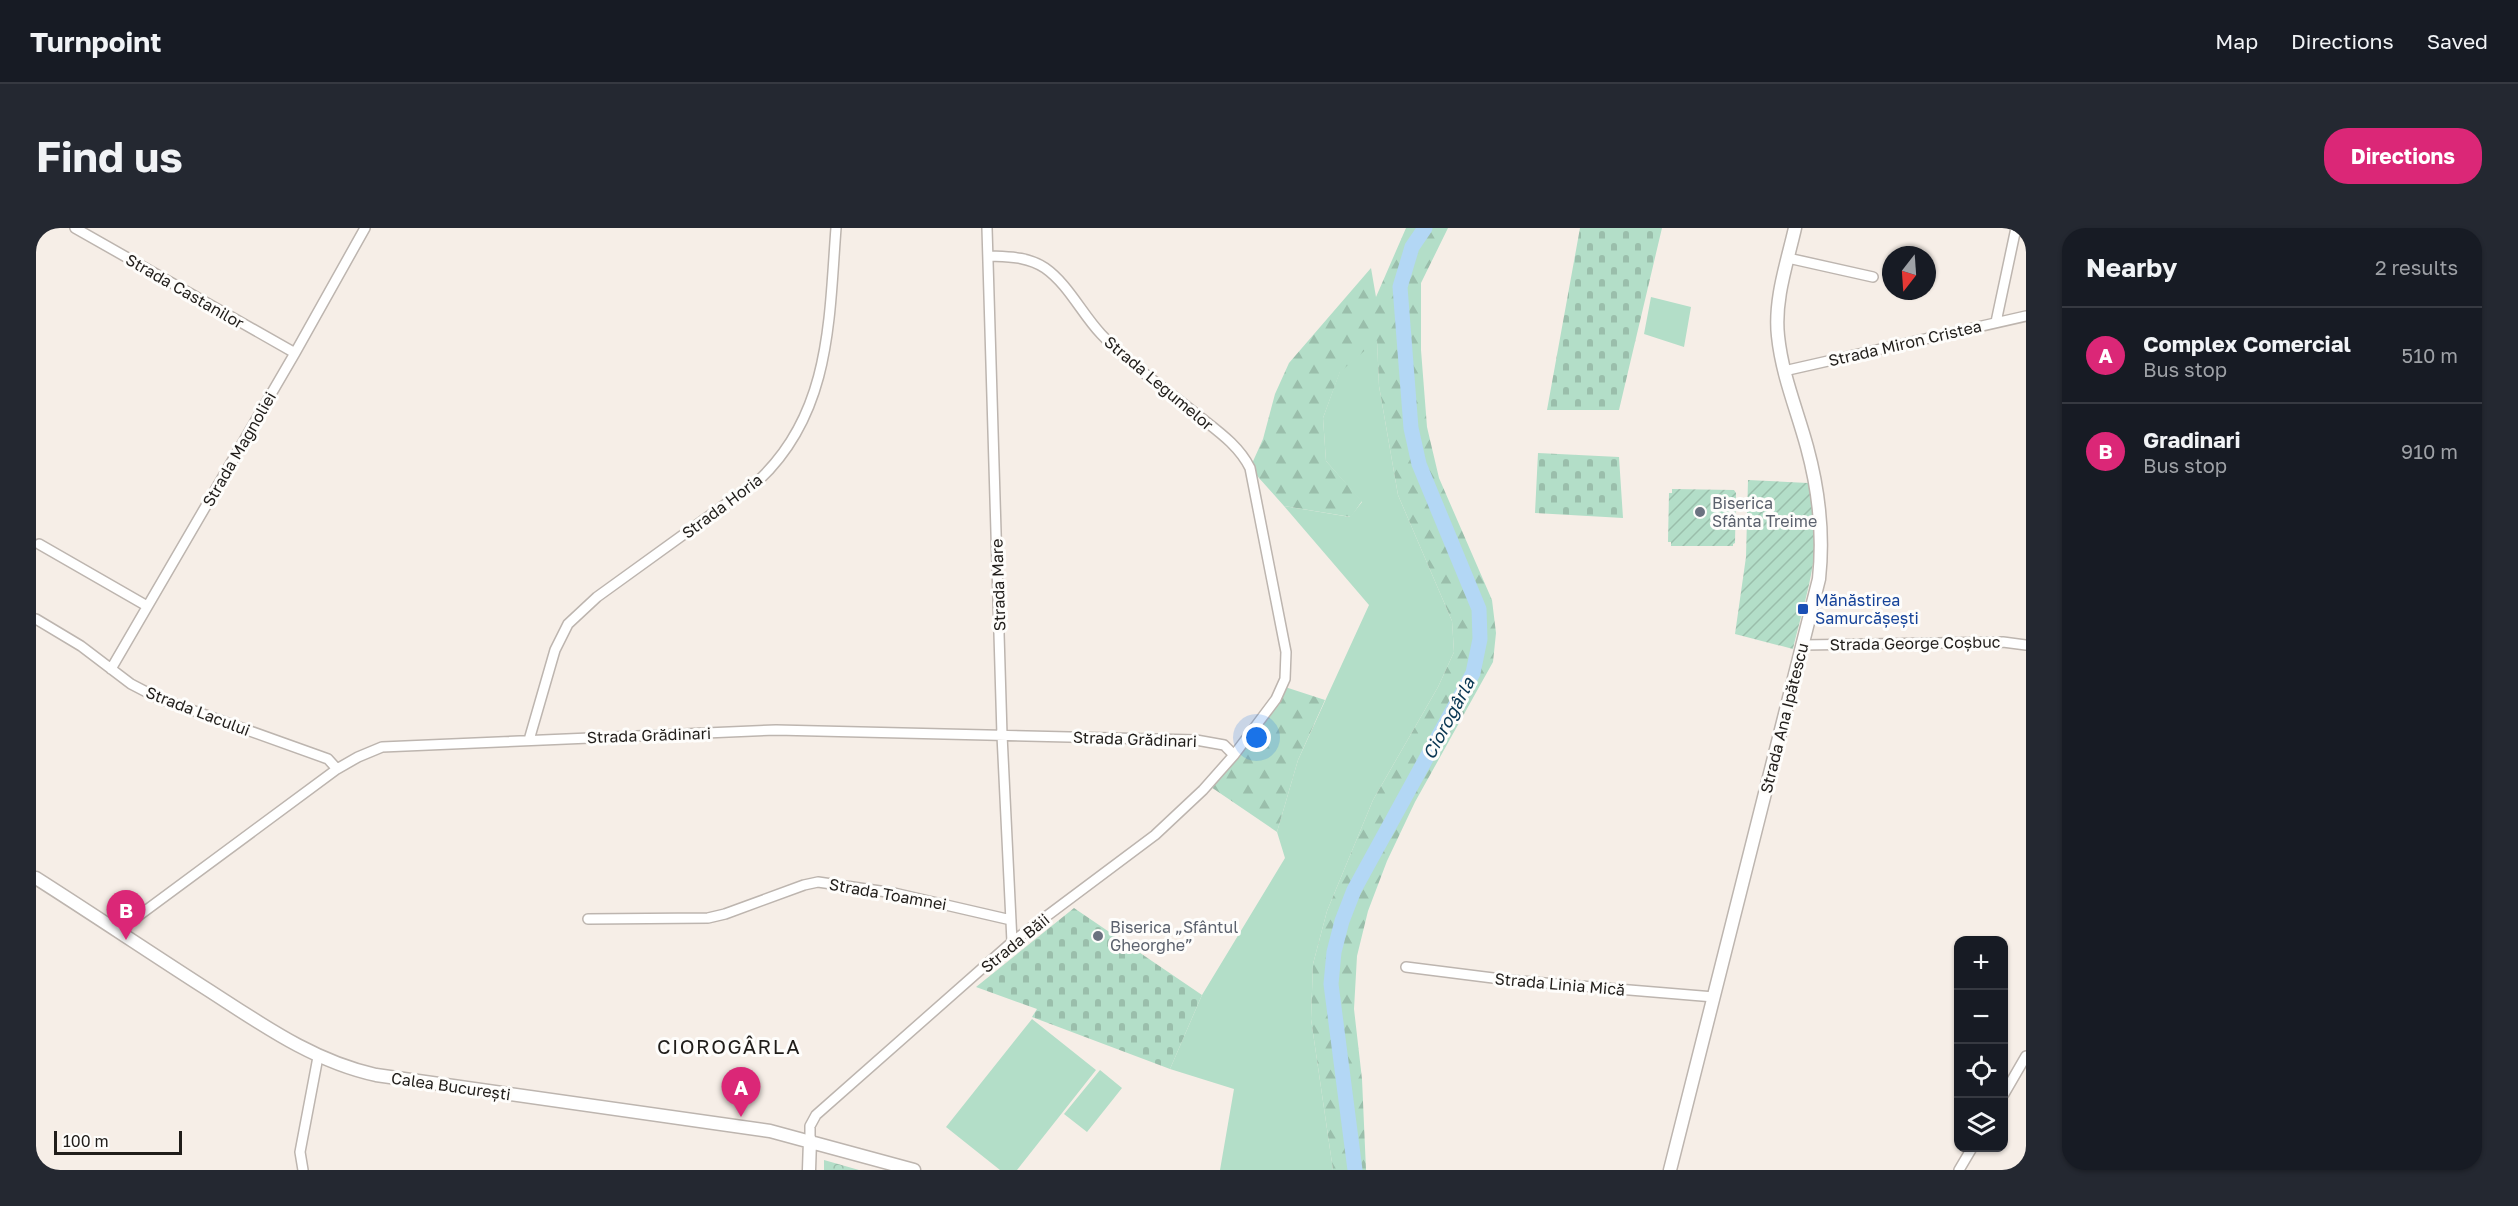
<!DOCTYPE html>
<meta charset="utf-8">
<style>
body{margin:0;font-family:"Golos Text",sans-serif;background:#242831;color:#f1f3f6}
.controls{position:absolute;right:18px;bottom:18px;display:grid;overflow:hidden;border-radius:12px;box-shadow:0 2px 4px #0004}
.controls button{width:54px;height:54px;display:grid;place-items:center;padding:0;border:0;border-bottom:2px solid #363941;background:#171b24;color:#f1f3f6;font:30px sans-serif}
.compass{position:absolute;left:1846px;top:18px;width:54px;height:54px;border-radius:50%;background:#171b24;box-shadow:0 2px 4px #0004;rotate:197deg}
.scale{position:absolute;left:18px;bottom:15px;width:128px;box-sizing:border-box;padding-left:6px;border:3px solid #201d1a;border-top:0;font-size:16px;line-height:21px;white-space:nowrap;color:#201d1a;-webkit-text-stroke:4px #fefdfb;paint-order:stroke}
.you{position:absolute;left:1221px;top:510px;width:21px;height:21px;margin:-15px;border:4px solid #fff;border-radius:50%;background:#1a73e8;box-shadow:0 0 0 9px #1a73e833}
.badge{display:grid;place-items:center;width:39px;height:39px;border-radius:50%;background:#db2777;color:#fff;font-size:20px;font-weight:700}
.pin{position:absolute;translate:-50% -50px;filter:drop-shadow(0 2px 3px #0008)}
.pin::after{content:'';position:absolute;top:32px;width:21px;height:18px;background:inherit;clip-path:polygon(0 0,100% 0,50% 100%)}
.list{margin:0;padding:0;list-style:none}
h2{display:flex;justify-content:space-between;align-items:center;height:78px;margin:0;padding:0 24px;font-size:26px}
h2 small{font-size:20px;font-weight:400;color:#9ea1a6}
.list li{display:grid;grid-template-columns:39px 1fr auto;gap:18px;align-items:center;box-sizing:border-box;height:96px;padding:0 24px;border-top:2px solid #363941}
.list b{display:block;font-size:22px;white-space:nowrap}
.list p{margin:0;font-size:20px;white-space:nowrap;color:#9ea1a6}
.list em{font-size:20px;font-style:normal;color:#9ea1a6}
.icon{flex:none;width:33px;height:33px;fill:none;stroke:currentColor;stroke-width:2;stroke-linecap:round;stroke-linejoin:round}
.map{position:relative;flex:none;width:1990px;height:942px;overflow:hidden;border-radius:24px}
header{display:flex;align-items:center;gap:36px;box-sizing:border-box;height:84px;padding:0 30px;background:#171b24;border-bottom:2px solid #363941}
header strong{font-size:28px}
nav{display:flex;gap:33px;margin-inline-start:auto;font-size:21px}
.intro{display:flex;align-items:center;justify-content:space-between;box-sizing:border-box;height:144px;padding:0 36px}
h1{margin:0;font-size:42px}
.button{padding:15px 27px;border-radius:24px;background:#db2777;color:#fff;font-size:21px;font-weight:700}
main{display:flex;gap:36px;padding:0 36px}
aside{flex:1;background:#171b24;border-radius:24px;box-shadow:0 2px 4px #0004}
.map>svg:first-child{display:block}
</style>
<header>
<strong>Turnpoint</strong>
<nav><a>Map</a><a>Directions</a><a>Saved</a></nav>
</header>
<div class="intro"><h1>Find us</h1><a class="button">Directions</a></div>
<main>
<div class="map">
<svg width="1990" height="942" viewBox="0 0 1990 942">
<defs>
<pattern id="forest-firs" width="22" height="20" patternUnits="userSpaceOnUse" patternTransform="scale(1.5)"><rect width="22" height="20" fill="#b3dec8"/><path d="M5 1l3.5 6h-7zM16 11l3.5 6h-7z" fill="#9abeab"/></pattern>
<pattern id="cemetery-stones" width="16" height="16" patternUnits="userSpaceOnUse" patternTransform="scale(1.5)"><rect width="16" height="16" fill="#b3dec8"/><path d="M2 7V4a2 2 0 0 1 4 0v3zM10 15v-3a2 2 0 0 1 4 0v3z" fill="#9abeab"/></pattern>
<pattern id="park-crowns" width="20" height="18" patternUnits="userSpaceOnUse" patternTransform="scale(1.5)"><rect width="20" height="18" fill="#b3dec8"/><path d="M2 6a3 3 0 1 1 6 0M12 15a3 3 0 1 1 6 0" fill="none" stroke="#9abeab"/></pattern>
<pattern id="garden-furrows" width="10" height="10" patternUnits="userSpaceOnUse" patternTransform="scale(1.5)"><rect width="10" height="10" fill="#b3dec8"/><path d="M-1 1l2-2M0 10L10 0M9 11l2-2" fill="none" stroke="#9abeab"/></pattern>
</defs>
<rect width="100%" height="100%" fill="#f6eee7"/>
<path fill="#b3dec8" d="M1615 69 1655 79 1648 119 1608 106Z
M1341 111 1343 158 1362 267 1416 393 1418 424 1402 459 1337 572 1291 683 1277 736 1275 791 1297 942H1184L1198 861 1134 841 1166 767 1249 630 1241 604 1262 532 1333 377 1248 278 1314 289 1326 274 1290 233 1287 190 1304 143Z
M996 791 1060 842 981 942H964L910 899Z
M1064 842 1086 860 1051 904 1028 886Z"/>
<path fill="url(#forest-firs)" d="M1370 0H1412L1385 55V122L1391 199 1403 250 1456 372 1460 405 1457 434 1379 574 1351 633 1332 683 1321 728 1318 781 1326 851 1330 942H1297L1275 791 1277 736 1291 683 1337 572 1402 459 1418 424 1416 393 1362 267 1343 158 1341 112 1304 144 1287 190 1290 233 1326 273 1315 289 1248 278 1214 240 1227 211 1239 166 1253 135 1335 40 1340 69Z
M1246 458 1289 472 1262 532 1241 604 1172 557Z"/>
<path fill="url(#cemetery-stones)" d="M1544 0H1626L1583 182H1511Z
M1502 225 1583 229 1587 290 1499 285Z
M1038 680 1166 767 1134 841 996 789 1001 781 940 759Z"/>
<path fill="url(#park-crowns)" d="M788 932 823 942H788Z"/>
<path fill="url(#garden-furrows)" d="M1712 252 1772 255C1775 270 1779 285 1780 301 1780 341 1766 383 1757 421L1699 406 1710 329Z
M1636 261 1698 262 1700 265 1699 315 1697 316V318H1635V314H1632L1633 265H1636Z"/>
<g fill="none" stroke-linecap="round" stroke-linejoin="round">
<path stroke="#b3d7f5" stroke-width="15" d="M1319 942 1295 756 1298 724 1306 693 1318 662 1437 445 1444 411 1443 381 1383 236 1375 200 1364 59 1376 19 1389 0"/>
<g stroke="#bdb5af" stroke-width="12">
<path id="minor" d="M39 0 259 125
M951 0 966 507 976 714
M1752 30 1837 49
M1960 94 1980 0
M1748 143 1990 88
M3 316 111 378
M0 391 45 418 95 456 122 470 292 531 301 541
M1767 417 1967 414 1990 417
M75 441 259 125 329 0
M493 512 519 422 532 396 561 369 723 252C795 184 793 92 800 0
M552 691 672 690 689 686 768 657 782 654 858 665 975 692
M82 703 301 541 322 529 346 519 740 502 1160 512 1188 517 1198 527
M1370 739 1473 752 1678 769
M1968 866 1990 828
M774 912V898L780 887 976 714 1119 607 1167 562 1198 527 1240 471 1249 451 1250 424 1214 240C1202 216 1180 202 1159 185 1128 160 1093 136 1065 106 1046 86 1032 56 1009 40 991 28 972 29 952 28
M267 942 264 924 282 829
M1923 942 1936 920"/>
</g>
<g stroke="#bdb5af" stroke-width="15">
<path id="major" d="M0 650C55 685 110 722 166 758 221 793 275 833 340 847L734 903 878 942
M773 942 774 912
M1634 942 1783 351C1788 305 1783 263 1771 219 1761 182 1746 147 1742 108 1738 72 1751 35 1759 0"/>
</g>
<use href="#minor" stroke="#fff" stroke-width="9"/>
<use href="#major" stroke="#fff" stroke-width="12"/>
</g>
<g fill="#6b7280" stroke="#fefdfb" stroke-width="2">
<circle cx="1664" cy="284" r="6"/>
<circle cx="1062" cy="708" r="6"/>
</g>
<rect fill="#1a4fb4" stroke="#fefdfb" stroke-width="2" x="1761" y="375" width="12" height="12" rx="3"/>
<g text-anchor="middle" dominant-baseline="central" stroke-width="6" stroke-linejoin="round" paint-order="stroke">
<g font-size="16" fill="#201d1a" stroke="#fefdfb">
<text transform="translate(149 63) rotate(30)">Strada Castanilor</text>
<text transform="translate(1869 115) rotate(-13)">Strada Miron Cristea</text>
<text transform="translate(1123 155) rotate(40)">Strada Legumelor</text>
<text transform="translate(203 221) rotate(-60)">Strada Magnoliei</text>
<text transform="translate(686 278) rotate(-37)">Strada Horia</text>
<text transform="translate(962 357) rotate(-92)">Strada Mare</text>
<text transform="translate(1879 415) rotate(-1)">Strada George Coșbuc</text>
<text transform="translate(162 483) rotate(21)">Strada Lacului</text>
<text transform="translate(1748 490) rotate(-76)">Strada Ana Ipătescu</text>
<text transform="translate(613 507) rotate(-2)">Strada Grădinari</text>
<text transform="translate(1099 511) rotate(2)">Strada Grădinari</text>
<text transform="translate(852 666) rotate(10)">Strada Toamnei</text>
<text transform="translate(979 715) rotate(-39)">Strada Băii</text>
<text transform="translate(1524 756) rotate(5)">Strada Linia Mică</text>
<text transform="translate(415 858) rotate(8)">Calea București</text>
</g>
<g font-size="16" fill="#5b616d" stroke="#fefdfb" text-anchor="start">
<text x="1676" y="275">Biserica<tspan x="1676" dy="18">Sfânta Treime</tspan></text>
<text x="1074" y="699">Biserica „Sfântul<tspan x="1074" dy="18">Gheorghe”</tspan></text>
</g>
<g font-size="16" fill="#164399" stroke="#fefdfb" text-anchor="start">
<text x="1779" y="372">Mănăstirea<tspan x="1779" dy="18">Samurcășești</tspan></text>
</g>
<g font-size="18" font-style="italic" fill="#093652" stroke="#fefdfb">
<text transform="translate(1412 490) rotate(-62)">Ciorogârla</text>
</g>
<g font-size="20" letter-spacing="1.5" fill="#201d1a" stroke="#fefdfb">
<text x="693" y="818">CIOROGÂRLA</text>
</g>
</g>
</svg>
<div class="controls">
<button>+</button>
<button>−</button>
<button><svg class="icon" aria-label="locate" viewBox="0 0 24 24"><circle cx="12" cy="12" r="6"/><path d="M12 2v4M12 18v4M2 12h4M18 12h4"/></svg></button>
<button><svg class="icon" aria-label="layers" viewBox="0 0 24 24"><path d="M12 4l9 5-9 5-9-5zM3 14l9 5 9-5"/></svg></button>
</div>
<svg class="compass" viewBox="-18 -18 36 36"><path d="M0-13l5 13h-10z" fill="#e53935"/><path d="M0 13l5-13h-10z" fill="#9ea1a6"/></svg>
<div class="scale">100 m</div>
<div class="you"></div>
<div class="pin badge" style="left:705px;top:889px">A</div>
<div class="pin badge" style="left:90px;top:712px">B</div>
</div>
<aside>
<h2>Nearby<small>2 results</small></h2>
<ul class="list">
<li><span class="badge">A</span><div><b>Complex Comercial</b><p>Bus stop</p></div><em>510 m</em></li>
<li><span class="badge">B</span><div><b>Gradinari</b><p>Bus stop</p></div><em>910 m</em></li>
</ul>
</aside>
</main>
